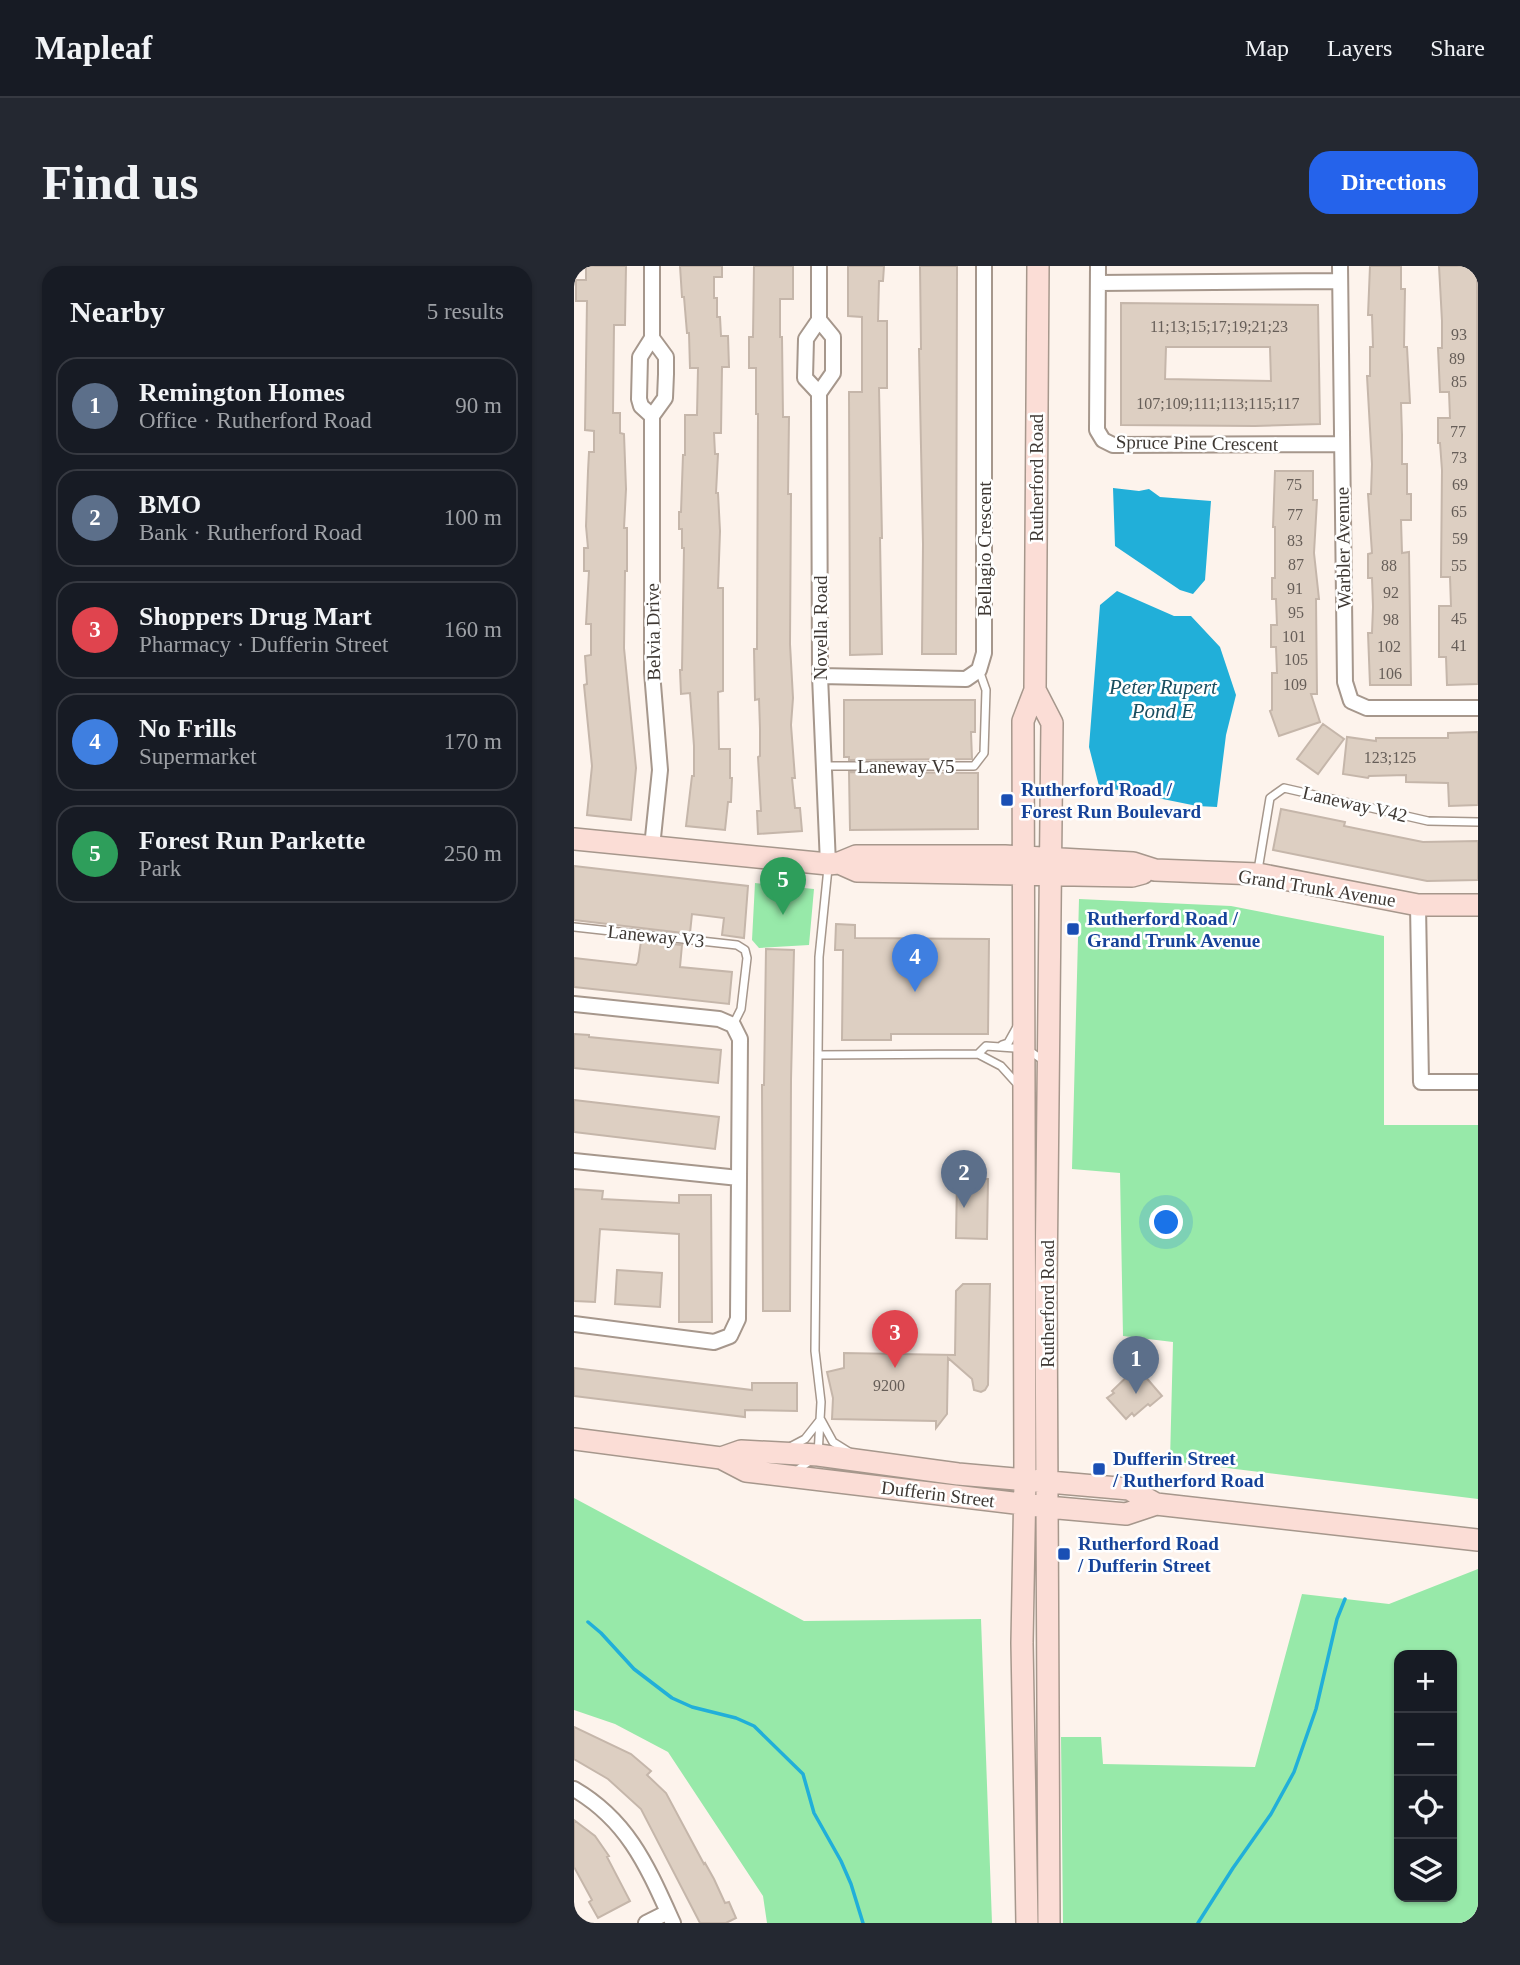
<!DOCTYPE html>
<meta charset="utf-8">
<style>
body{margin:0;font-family:"Times New Roman",serif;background:#242831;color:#f1f3f6}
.controls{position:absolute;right:21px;bottom:21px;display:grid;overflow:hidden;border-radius:14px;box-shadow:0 2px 5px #0004}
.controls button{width:63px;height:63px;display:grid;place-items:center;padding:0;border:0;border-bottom:2px solid #363941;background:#171b24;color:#f1f3f6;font:35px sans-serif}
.you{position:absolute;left:593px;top:957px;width:24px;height:24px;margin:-18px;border:5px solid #fff;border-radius:50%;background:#1a73e8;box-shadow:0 0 0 10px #1a73e833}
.badge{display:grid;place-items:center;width:46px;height:46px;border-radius:50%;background:#2563eb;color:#fff;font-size:23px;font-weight:700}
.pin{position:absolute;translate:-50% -58px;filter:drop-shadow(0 2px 4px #0008)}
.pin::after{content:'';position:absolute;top:37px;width:24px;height:21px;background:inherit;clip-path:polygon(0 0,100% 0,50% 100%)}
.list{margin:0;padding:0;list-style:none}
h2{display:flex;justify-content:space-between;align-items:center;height:91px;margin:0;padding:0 28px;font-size:30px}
h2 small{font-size:23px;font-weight:400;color:#9ea1a6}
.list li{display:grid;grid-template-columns:46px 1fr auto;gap:21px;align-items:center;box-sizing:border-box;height:98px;margin:0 14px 14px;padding:0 14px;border:2px solid #363941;border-radius:21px}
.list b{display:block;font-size:26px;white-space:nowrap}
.list p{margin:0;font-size:23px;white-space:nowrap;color:#9ea1a6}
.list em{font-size:23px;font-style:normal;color:#9ea1a6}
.icon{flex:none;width:38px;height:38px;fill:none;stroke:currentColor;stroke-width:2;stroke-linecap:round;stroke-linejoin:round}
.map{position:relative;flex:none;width:904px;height:1657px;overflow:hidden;border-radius:21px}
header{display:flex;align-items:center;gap:42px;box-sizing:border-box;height:98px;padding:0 35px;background:#171b24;border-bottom:2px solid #363941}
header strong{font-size:33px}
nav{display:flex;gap:38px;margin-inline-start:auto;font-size:24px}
.intro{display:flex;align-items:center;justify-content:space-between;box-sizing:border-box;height:168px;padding:0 42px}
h1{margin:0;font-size:49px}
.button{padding:18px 32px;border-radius:21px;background:#2563eb;color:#fff;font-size:24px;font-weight:700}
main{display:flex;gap:42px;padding:0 42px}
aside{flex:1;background:#171b24;border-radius:21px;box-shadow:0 2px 5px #0004}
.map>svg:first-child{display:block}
</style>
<header>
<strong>Mapleaf</strong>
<nav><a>Map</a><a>Layers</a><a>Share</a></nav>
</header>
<div class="intro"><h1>Find us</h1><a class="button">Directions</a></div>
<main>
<aside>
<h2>Nearby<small>5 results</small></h2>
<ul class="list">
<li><span class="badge" style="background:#5c6f8a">1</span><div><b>Remington Homes</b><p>Office · Rutherford Road</p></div><em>90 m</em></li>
<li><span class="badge" style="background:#5c6f8a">2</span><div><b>BMO</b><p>Bank · Rutherford Road</p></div><em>100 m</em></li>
<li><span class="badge" style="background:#e0444e">3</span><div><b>Shoppers Drug Mart</b><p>Pharmacy · Dufferin Street</p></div><em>160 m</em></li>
<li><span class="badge" style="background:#3f7fe0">4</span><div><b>No Frills</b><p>Supermarket</p></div><em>170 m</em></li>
<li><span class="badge" style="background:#2e9e5b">5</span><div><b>Forest Run Parkette</b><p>Park</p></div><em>250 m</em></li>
</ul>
</aside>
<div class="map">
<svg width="904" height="1657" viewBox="0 0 904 1657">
<rect width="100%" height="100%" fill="#fdf3ec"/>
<path fill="#97e9a9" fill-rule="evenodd" d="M181 617 240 623 235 679 185 682 178 674Z
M505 633 657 640 810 670V859H904V1233L596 1195 599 1076 549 1070 546 907 498 903Z
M0 1232 230 1355 407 1353 418 1657H193L189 1630 94 1486 41 1458 0 1444Z
M904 1303V1657H489L487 1471H527L529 1498 681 1501 728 1328 815 1338ZM825 1389H878V1631H825Z"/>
<path fill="#21afd9" d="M539 222 565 225 575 223 586 231 637 235 631 314 619 328 606 324 541 280Z
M543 325 600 350H617L646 381 662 429 652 469 643 541 623 540 525 520 515 481 526 339Z"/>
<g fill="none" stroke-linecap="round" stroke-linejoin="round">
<path stroke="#21afd9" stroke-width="3.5" d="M14 1356 27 1367 60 1403 98 1432 118 1441 162 1452 180 1460 229 1508 240 1547 267 1595 277 1618 289 1657
M624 1657 659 1602 697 1548 720 1506 742 1443 763 1353 771 1333"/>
</g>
<path fill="#ddcfc2" stroke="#c5b6aa" stroke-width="2" fill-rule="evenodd" d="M12 0H52L51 59H40L39 147H46V167L50 168 52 223 50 262H53V305H51L50 382 62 502 57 554 13 549 18 500 10 419 13 418 11 390 17 389V358H12L15 305H10V282H14L12 260 14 205 15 186H20V165L11 164 13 35H2V14H12Z
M106 0H148V11H140V32H143V51H146L147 70H154L155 101H148L147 167H140L141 188H144L142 227H144L146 265 144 322H149V425L144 426 145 483H156V512H158L157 536H154L151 564 112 560 118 510H120V480L116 427 107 428 106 404H108L110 282H108V263H105V246H107L109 189H111V149H123L124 102H116L115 67H113L110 31H108Z
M180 0H219V33H206V71H208L209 151H215L214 228H217L216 378 219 432 217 459 221 512H218L221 542H226L228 565 184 568 183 545H187L184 491 186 490V463L185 433 181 434 180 383H183L184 148H182V102H175V71H179Z
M274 0H310L309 15H305L304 55H313V122H305L308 272H306L308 388 276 389 275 126H288V51L274 50Z
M346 0H383L382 388H348L349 278 345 83H347Z
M796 0H827V23H831L830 81H833L836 137H827L828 169V198H833V228H837V254H827L828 287 835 286 837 419H796L794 367H798L799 341 798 312H794V288L798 287 794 228H797L798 198 793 110H796V81H799L798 49H794Z
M865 0H903L904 418 873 419 872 391H865V340H877L876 311H867L868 204 866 177H864V152H876L875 126H866L864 82H868V55Z
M547 37 744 39 746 158 681 160 547 159ZM592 81H696L697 115 591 113Z
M701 205H739V234H743L740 287 745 333H742L743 428H737L746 456 705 470 696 445 698 444V407H703L702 381H697V359H703L702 333H698V312H701V261H699Z
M270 434H401V466H397L398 493 275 494V491H270Z
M749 458 770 473 744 508 723 493Z
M904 466V539L875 540 874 517 832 516V509L795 510 794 512 769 508 773 471 802 475V472H874V467Z
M275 506 404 507V563L276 564Z
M707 543 771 556 770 560 849 576 904 575V614L853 615 699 584Z
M0 600 174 620 170 672 148 669 150 652 118 648 116 667H109L0 654Z
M262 658 281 659V672L415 673 414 768H317V774H268L269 684H261Z
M67 675 108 679 106 701 158 706 155 738 0 721V692L62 699 64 696Z
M192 683 220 684 217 814 216 1045H189L188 819H190Z
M0 768 15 769V771L147 784 144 817 0 802Z
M0 834 145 851 141 883 0 866Z
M383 913H414L413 973 382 972Z
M0 923 29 925 28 933 105 937V929H137L138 1056H105V968L26 963 21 1036 0 1035Z
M43 1004 88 1007 86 1041 41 1038Z
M389 1018H416L414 1119 411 1124 407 1126 400 1124 398 1113 374 1092 373 1148 362 1162V1155L258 1153 259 1132 253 1106 270 1102V1087L381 1089 382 1025Z
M563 1101 588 1130 576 1140 574 1138 560 1150 558 1147 552 1153 533 1132 540 1127 538 1125Z
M0 1102 178 1124V1117H223V1145L171 1144V1151L0 1130Z
M0 1461 57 1488 77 1505 73 1509 92 1527 130 1598 131 1597 140 1613 151 1637 155 1636 162 1652 152 1657H126L67 1543 34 1513 0 1493Z
M0 1554 21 1570 35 1590 33 1591 56 1635 24 1652 15 1636 18 1634 0 1601Z"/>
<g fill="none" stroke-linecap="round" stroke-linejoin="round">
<g stroke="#a6978c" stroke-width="10">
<path id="lane" d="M249 500H400L410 487 412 424 405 404
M684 604 696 532 710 522 854 555 904 556
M0 661 163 679 171 684 173 692 167 743 159 759
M428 779 434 777 444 759
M404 788 412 780 453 783 470 795
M244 789 404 788 427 800 445 820
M247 1154 259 1176 275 1186
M214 1182 231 1173 246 1154
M222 1205 244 1189 247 1136 241 1085 245 691 254 602"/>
</g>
<g stroke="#a6978c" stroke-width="18">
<path id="street" d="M245 0V54L232 73 231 112 245 127
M524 0 523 164 529 174 539 179 767 178
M766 0 771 416 777 435 793 442H904
M524 17 766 15
M245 54 259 71V107L245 127 246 410 254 598
M78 72 92 91V108L91 132 78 150V406L86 504 78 581
M78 150 67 140 65 133 66 91 78 72V0
M246 410 392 413 405 404 410 387V0
M844 639 847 816H904
M0 738 145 753 159 759 166 773 164 1053 156 1070 140 1076 0 1058
M0 895 165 912
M0 1523C55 1555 74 1602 99 1657
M72 1657 94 1646"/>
</g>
<g stroke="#a6978c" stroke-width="24">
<path id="secondary" d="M461 424 478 457 472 1020 475 1657
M0 573 254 598 265 597 282 590H431L559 597 581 604 684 608 844 639H904
M265 597 283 605 558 610 569 607
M0 1173 147 1192 172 1205 473 1241 552 1248 582 1238
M147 1192 167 1185 244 1189 384 1208 555 1223 582 1238 904 1274
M453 1657 448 1377 451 1215 449 455 461 424 464 0"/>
</g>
<use href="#lane" stroke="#fff" stroke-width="7"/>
<use href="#street" stroke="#fff" stroke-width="14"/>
<use href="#secondary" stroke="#fbddd6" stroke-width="21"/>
</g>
<g fill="#1a4fb4" stroke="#fff" stroke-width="2.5">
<rect x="426" y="527" width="14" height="14" rx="3.5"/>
<rect x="492" y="656" width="14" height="14" rx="3.5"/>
<rect x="518" y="1196" width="14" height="14" rx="3.5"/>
<rect x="483" y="1281" width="14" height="14" rx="3.5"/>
</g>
<g text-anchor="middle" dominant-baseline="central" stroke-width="5" stroke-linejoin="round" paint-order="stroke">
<g font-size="16" fill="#665e58">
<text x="645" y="60">11;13;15;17;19;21;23</text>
<text x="885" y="68">93</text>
<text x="883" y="92">89</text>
<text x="885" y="115">85</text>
<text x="644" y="137">107;109;111;113;115;117</text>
<text x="884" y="165">77</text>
<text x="885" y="191">73</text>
<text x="720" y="218">75</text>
<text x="886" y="218">69</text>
<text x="885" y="245">65</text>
<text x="721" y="248">77</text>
<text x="886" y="272">59</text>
<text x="721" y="274">83</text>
<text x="722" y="298">87</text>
<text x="815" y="299">88</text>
<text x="885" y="299">55</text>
<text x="721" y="322">91</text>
<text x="817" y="326">92</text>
<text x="722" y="346">95</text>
<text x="885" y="352">45</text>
<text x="817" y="353">98</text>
<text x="720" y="370">101</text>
<text x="885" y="379">41</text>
<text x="815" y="380">102</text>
<text x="722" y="393">105</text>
<text x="816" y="407">106</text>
<text x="721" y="418">109</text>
<text x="816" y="491">123;125</text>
<text x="315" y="1119">9200</text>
</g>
<g font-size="19" fill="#3f3934" stroke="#fff">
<text transform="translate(623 177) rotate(1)">Spruce Pine Crescent</text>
<text transform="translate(462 212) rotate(-90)">Rutherford Road</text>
<text transform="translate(769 282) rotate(-91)">Warbler Avenue</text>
<text transform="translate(410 283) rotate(-90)">Bellagio Crescent</text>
<text transform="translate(246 362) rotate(-90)">Novella Road</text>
<text transform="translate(79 366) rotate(-91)">Belvia Drive</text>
<text x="332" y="500">Laneway V5</text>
<text transform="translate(781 538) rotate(13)">Laneway V42</text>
<text transform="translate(743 622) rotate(9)">Grand Trunk Avenue</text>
<text transform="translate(82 670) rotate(6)">Laneway V3</text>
<text transform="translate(473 1038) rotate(-90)">Rutherford Road</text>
<text transform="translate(364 1228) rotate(7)">Dufferin Street</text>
</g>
<g font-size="19" font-weight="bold" fill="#164399" stroke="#fff" text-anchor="start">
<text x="447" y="523">Rutherford Road /<tspan x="447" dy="22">Forest Run Boulevard</tspan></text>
<text x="513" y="652">Rutherford Road /<tspan x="513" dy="22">Grand Trunk Avenue</tspan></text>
<text x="539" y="1192">Dufferin Street<tspan x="539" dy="22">/ Rutherford Road</tspan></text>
<text x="504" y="1277">Rutherford Road<tspan x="504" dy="22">/ Dufferin Street</tspan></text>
</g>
<g font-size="21" font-style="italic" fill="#194e60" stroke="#fff">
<text x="589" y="421">Peter Rupert<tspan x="589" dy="24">Pond E</tspan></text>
</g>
</g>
</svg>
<div class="controls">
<button>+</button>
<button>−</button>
<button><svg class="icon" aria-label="locate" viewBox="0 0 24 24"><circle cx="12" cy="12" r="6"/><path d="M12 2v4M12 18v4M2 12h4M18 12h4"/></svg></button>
<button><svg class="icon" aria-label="layers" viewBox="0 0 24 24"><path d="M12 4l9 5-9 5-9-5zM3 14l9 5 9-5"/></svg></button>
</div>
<div class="you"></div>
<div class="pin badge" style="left:562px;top:1128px;background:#5c6f8a">1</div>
<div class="pin badge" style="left:390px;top:942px;background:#5c6f8a">2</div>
<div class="pin badge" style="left:321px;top:1102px;background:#e0444e">3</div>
<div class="pin badge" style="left:341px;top:726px;background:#3f7fe0">4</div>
<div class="pin badge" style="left:209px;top:649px;background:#2e9e5b">5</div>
</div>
</main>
